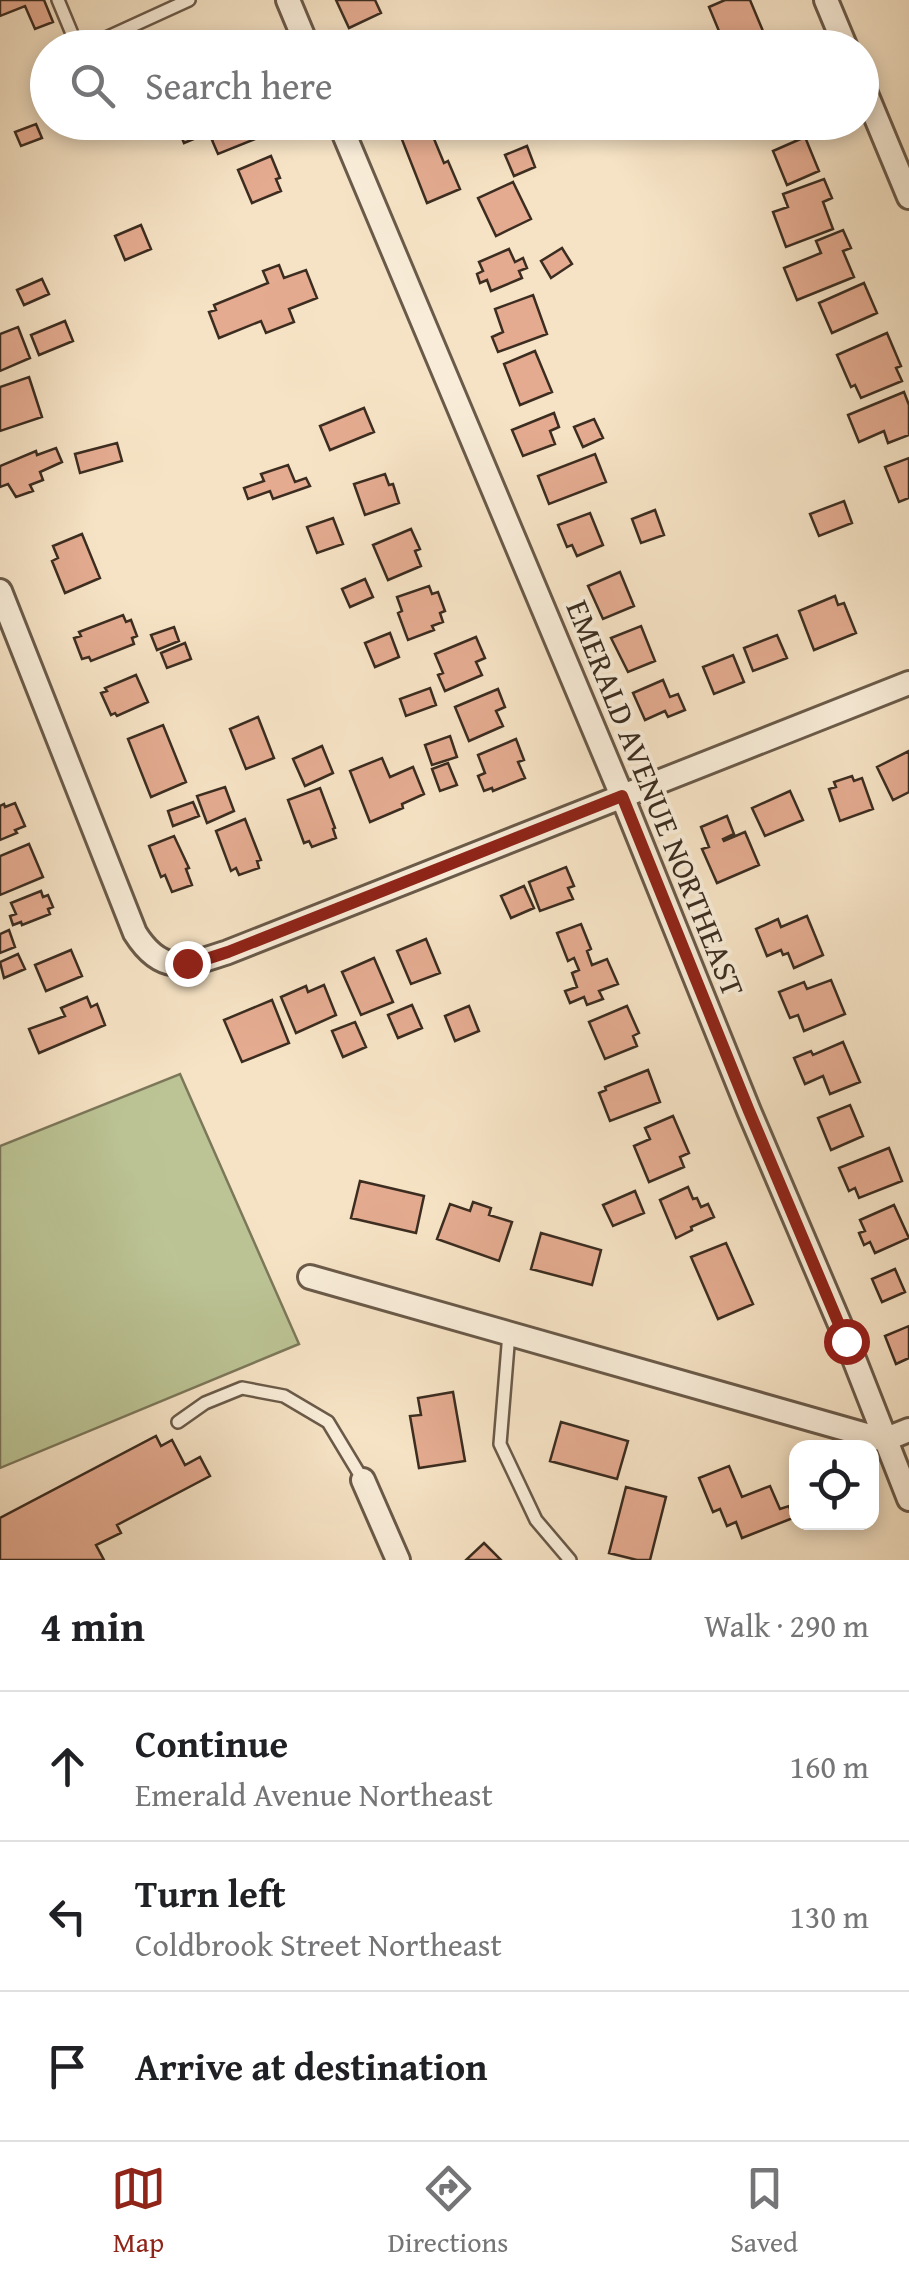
<!DOCTYPE html>
<meta charset="utf-8">
<style>
body{margin:0;font-family:"Gentium Book Plus",serif;background:#f6f6f6;color:#202124}
.controls{position:absolute;right:30px;bottom:30px;display:grid;overflow:hidden;border-radius:20px;box-shadow:0 5px 15px #0003}
.controls button{width:90px;height:90px;display:grid;place-items:center;padding:0;border:0;border-bottom:2px solid #e0e0e0;background:#fff;color:#202124;font:50px sans-serif}
.stop{position:absolute;width:30px;height:30px;margin:-22px;border:8px solid #8f2418;border-radius:50%;background:#fff}
.stop.end{background:#8f2418;border-color:#fff;box-shadow:0 2px 10px #0008}
.list{margin:0;padding:0;list-style:none}
h2{display:flex;justify-content:space-between;align-items:center;height:130px;margin:0;padding:0 40px;font-size:42px}
h2 small{font-size:32px;font-weight:400;color:#757577}
.list li{display:grid;grid-template-columns:65px 1fr auto;gap:30px;align-items:center;box-sizing:border-box;height:150px;padding:0 40px;border-top:2px solid #e0e0e0}
.list b{display:block;font-size:38px;white-space:nowrap}
.list p{margin:0;font-size:32px;white-space:nowrap;color:#757577}
.list em{font-size:32px;font-style:normal;color:#757577}
.icon{flex:none;width:55px;height:55px;fill:none;stroke:currentColor;stroke-width:2;stroke-linecap:round;stroke-linejoin:round}
.map{position:relative;flex:none;width:909px;height:1560px;overflow:hidden}
.search{position:absolute;background:#fff;box-shadow:0 5px 15px #0003;left:30px;right:30px;top:30px;height:110px;display:flex;align-items:center;gap:25px;box-sizing:border-box;padding:0 35px;border-radius:55px;color:#757577;font-size:38px}
.sheet{height:580px;background:#fff}
nav{display:flex;justify-content:space-around;align-items:center;box-sizing:border-box;height:140px;border-top:2px solid #e0e0e0;background:#fff;font-size:28px;color:#757577}
nav a{display:grid;justify-items:center;gap:5px}
nav .on{color:#8f2418}
.map>svg:first-child{display:block}
</style>
<div class="map">
<svg width="909" height="1560" viewBox="0 0 909 1560">
<rect width="100%" height="100%" fill="#f6e3c5"/>
<filter id="stains"><feTurbulence type="fractalNoise" baseFrequency=".002" numOctaves="4"/><feColorMatrix values="0 0 0 0 .2 0 0 0 0 .09 0 0 0 0 .02 0 0 0 .5 -.17"/></filter>
<radialGradient id="worn" r=".72"><stop offset=".6" stop-color="#630" stop-opacity="0"/><stop offset="1" stop-color="#630" stop-opacity=".3"/></radialGradient>
<path fill="#bcc495" stroke="#7c785a" stroke-width="2.5" d="M180 1074 299 1344 0 1468V1146Z"/>
<path fill="#e4ab90" stroke="#3c2d20" stroke-width="2.5" d="M0 0H44L53 22 35 29 25 6 0 16Z
M336 0H375L381 13 349 28Z
M725 0H750L770 48H726L709 7Z
M190 122H204L208 133 184 143 178 128Z
M274 122 277 130 218 154 212 140 218 137 213 123Z
M422 122H427L444 163 448 161 460 189 427 203 399 132Z
M756 122H792L761 134Z
M36 124 42 138 21 146 15 132Z
M805 137 819 171 787 185 773 151Z
M527 146 535 167 514 176 505 155Z
M271 156 280 178 276 179 281 191 252 203 238 170Z
M824 179 832 198 823 202 833 229 786 247 773 212 788 207 783 194Z
M513 182 531 219 496 236 478 198Z
M141 225 151 249 125 260 115 236Z
M843 230 851 248 843 251 854 277 797 300 784 268 821 253 816 241Z
M562 248 572 264 551 278 541 261Z
M509 249 515 262 523 258 527 268 519 271 522 278 491 291 487 280 480 283 477 274 483 271 479 262Z
M279 265 284 278 306 270 317 298 289 309 294 322 266 333 261 321 219 338 209 312 216 310 214 305 268 283 263 271Z
M42 279 49 294 24 305 17 290Z
M864 283 877 313 832 333 819 303Z
M533 295 547 334 498 352 492 337 503 332 495 309Z
M65 321 73 341 39 355 31 335Z
M18 327 30 358 0 371V334Z
M887 333 901 366 896 368 902 381 861 398 855 385 851 387 837 355Z
M535 351 552 392 520 405 504 364Z
M29 377 42 417 0 431V387Z
M904 392 909 405V435L888 443 884 431 859 442 848 415Z
M364 408 374 432 330 450 320 426Z
M554 413 559 427 550 431 555 444 523 456 512 430Z
M594 419 603 438 583 447 574 427Z
M117 443 122 461 80 473 75 454Z
M56 448 62 462 40 472 43 480 30 485 33 491 16 497 8 484 0 487V466L36 451 37 455Z
M595 454 606 482 549 504 538 476Z
M909 458V498L899 502 885 467Z
M288 465 295 482 306 478 310 486 273 499 270 491 248 499 244 488 264 481 261 474Z
M385 474 389 485 393 484 399 503 365 515 354 484Z
M844 501 852 523 819 536 810 514Z
M655 510 664 535 641 543 632 519Z
M590 513 603 545 577 556 572 545 567 547 558 525Z
M333 518 343 544 317 553 307 527Z
M411 529 420 549 415 551 421 566 388 580 373 545Z
M82 534 100 578 65 593 52 561 58 558 53 546Z
M620 572 634 606 603 619 588 586Z
M365 579 373 597 350 607 342 589Z
M429 586 432 594 438 592 445 611 440 613 443 622 432 626 434 630 408 640 398 613 402 611 397 597Z
M835 596 838 605 844 603 856 633 814 650 799 611Z
M123 615 126 622 131 620 137 636 132 638 134 644 91 661 89 657 82 659 74 638 81 636 79 632Z
M641 626 655 661 628 672 611 638Z
M174 627 179 641 157 650 151 635Z
M390 633 399 657 375 667 365 643Z
M777 635 787 658 753 671 744 648Z
M476 637 485 658 476 662 482 675 445 691 438 675 443 673 435 654Z
M185 643 191 659 167 668 161 653Z
M733 655 744 682 714 694 703 667Z
M136 675 148 702 117 716 115 713 111 715 101 693 107 691 105 688Z
M663 680 670 697 678 694 685 710 668 717 665 711 645 720 633 693Z
M430 688 436 705 406 716 400 699Z
M498 689 505 707 496 711 503 726 469 741 455 707Z
M258 717 274 758 246 769 230 729Z
M163 725 186 782 151 797 128 739Z
M450 736 457 757 432 765 425 745Z
M516 739 524 760 518 762 525 778 493 791 492 788 484 791 478 776 485 773 478 755Z
M322 746 333 773 305 786 293 759Z
M909 751V792L893 800 877 767Z
M382 758 390 777 413 767 424 794 402 804 403 808 370 822 350 771Z
M448 763 457 785 440 791 432 769Z
M852 776 854 781 862 778 873 809 840 821 829 789 836 787 834 782Z
M225 787 234 811 207 823 197 796Z
M320 788 335 828 333 829 336 838 312 847 309 841 304 843 288 800Z
M790 791 803 820 765 836 752 808Z
M193 802 199 816 173 826 168 811Z
M15 803 25 826 15 830 17 833 0 840V806L4 804 5 807Z
M727 816 734 834 723 839 724 841 745 832 759 865 717 883 702 849 709 847 701 827Z
M245 819 261 860 257 861 259 868 239 875 236 868 231 871 216 831Z
M174 836 189 868 186 869 192 885 172 892 165 875 161 877 149 846Z
M29 844 43 877 0 895V856Z
M566 867 574 886 568 888 573 899 540 911 529 882Z
M524 886 534 908 511 918 501 896Z
M41 891 43 897 48 895 53 907 48 909 50 914 22 925 21 922 13 925 10 916 16 914 11 903Z
M807 916 823 955 794 968 788 953 783 955 781 950 767 956 756 929 778 919 781 927Z
M581 924 591 949 587 951 592 965 607 959 618 984 599 991 603 999 587 1005 584 997 570 1003 565 991 577 987 572 973 579 970 574 958 568 961 557 933Z
M9 930 15 947 0 953V934Z
M426 939 440 973 411 984 397 951Z
M71 950 82 976 46 991 35 965Z
M18 954 25 969 4 978 0 962Z
M374 958 393 1002 361 1015 342 972Z
M831 980 845 1014 804 1031 798 1015 790 1018 779 992 804 982 807 989Z
M324 985 336 1015 296 1033 281 997 306 986 308 992Z
M87 997 91 1007 97 1004 105 1025 39 1053 29 1029 65 1016 61 1008Z
M272 1000 289 1043 242 1062 224 1020Z
M412 1005 422 1028 398 1038 388 1015Z
M469 1006 479 1031 455 1041 445 1016Z
M627 1006 639 1033 633 1036 637 1046 605 1059 589 1022Z
M355 1022 366 1047 343 1057 332 1031Z
M843 1042 860 1082 830 1094 823 1076 805 1084 794 1058 811 1051 813 1055Z
M648 1070 660 1102 610 1121 599 1093 606 1090 605 1087Z
M850 1105 863 1136 831 1150 818 1118Z
M673 1116 689 1153 680 1157 684 1167 649 1182 634 1146 650 1139 645 1128Z
M889 1148 902 1181 859 1198 855 1188 849 1191 839 1168Z
M360 1181 424 1196 416 1233 351 1218Z
M688 1187 693 1199 697 1198 701 1207 708 1204 714 1217 691 1227 692 1230 676 1238 660 1200Z
M635 1191 644 1213 613 1226 603 1205Z
M473 1202 491 1208 489 1215 512 1222 499 1261 437 1239 450 1204 470 1211Z
M894 1205 909 1238 875 1253 870 1242 864 1245 859 1233 865 1231 860 1220Z
M541 1233 601 1250 592 1285 531 1269Z
M726 1243 753 1304 718 1319 691 1257Z
M895 1269 905 1292 882 1302 872 1279Z
M909 1326V1358L896 1364 885 1336Z
M453 1392 465 1461 419 1468 410 1416 421 1415 418 1398Z
M561 1422 628 1441 617 1479 550 1461Z
M156 1436 161 1446 172 1440 185 1465 200 1457 210 1476 117 1525 121 1533 96 1545 104 1560H0V1518Z
M729 1466 742 1497 770 1486 780 1509 789 1506 793 1518 742 1538 736 1522 727 1526 720 1509 713 1512 699 1478Z
M626 1487 666 1497 650 1560H637L609 1553Z
M484 1543 501 1560H466Z"/>
<g fill="none" stroke-linecap="round" stroke-linejoin="round">
<g stroke="#6a5a49" stroke-width="16">
<path id="lane" d="M58 0 78 48
M84 48 189 0
M509 1333 500 1444 536 1520 570 1560
M178 1422 205 1403 242 1388 284 1396 328 1422 363 1480"/>
</g>
<g stroke="#6a5a49" stroke-width="28">
<path id="street" d="M288 0 308 48
M826 0 846 48
M862 84 909 197
M339 122 622 796 749 1111 847 1341 909 1499
M0 591 135 933C162 976 186 966 228 952L909 683
M310 1277 884 1440 909 1430
M363 1480 398 1560"/>
</g>
<use href="#lane" stroke="#f9edd9" stroke-width="11"/>
<use href="#street" stroke="#f9edd9" stroke-width="22"/>
</g>
<g fill="none" stroke-linecap="round" stroke-linejoin="round">
<path stroke="#8f2418" stroke-width="12" d="M187 963 197 962 228 952 622 796 749 1111 846 1341"/>
</g>
<g text-anchor="middle" dominant-baseline="central" stroke-width="8" stroke-linejoin="round" paint-order="stroke">
<g font-size="32" fill="#3c2d20" stroke="#f9edd9">
<text transform="translate(656 798) rotate(68)">EMERALD AVENUE NORTHEAST</text>
</g>
</g>
<rect width="100%" height="100%" filter="url(#stains)"/>
<rect width="100%" height="100%" fill="url(#worn)"/>
</svg>
<div class="controls">
<button><svg class="icon" aria-label="locate" viewBox="0 0 24 24"><circle cx="12" cy="12" r="6"/><path d="M12 2v4M12 18v4M2 12h4M18 12h4"/></svg></button>
</div>
<div class="stop" style="left:846px;top:1341px"></div>
<div class="stop end" style="left:187px;top:963px"></div>
<div class="search"><svg class="icon" aria-label="search" viewBox="0 0 24 24"><circle cx="10" cy="10" r="6"/><path d="M15 15l6 6"/></svg>Search here</div>
</div>
<section class="sheet">
<h2>4 min<small>Walk · 290 m</small></h2>
<ul class="list">
<li><svg class="icon" aria-label="ahead" viewBox="0 0 24 24"><path d="M12 20V5M6 11l6-6 6 6"/></svg><div><b>Continue</b><p>Emerald Avenue Northeast</p></div><em>160 m</em></li>
<li><svg class="icon" aria-label="left" viewBox="0 0 24 24"><path d="M17 20v-9H6M10 6l-5 5 5 5"/></svg><div><b>Turn left</b><p>Coldbrook Street Northeast</p></div><em>130 m</em></li>
<li><svg class="icon" aria-label="arrive" viewBox="0 0 24 24"><path d="M6 21V4h12l-3 4 3 4H6"/></svg><div><b>Arrive at destination</b></div></li>
</ul>
</section>
<nav>
<a class="on"><svg class="icon" aria-label="map" viewBox="0 0 24 24"><path d="M3 6l6-2 6 2 6-2v14l-6 2-6-2-6 2zM9 4v14M15 6v14"/></svg>Map</a>
<a><svg class="icon" aria-label="directions" viewBox="0 0 24 24"><path d="M12 3l9 9-9 9-9-9zM9 14v-3h6M13 9l2 2-2 2"/></svg>Directions</a>
<a><svg class="icon" aria-label="saved" viewBox="0 0 24 24"><path d="M7 4h10v16l-5-4-5 4z"/></svg>Saved</a>
</nav>
